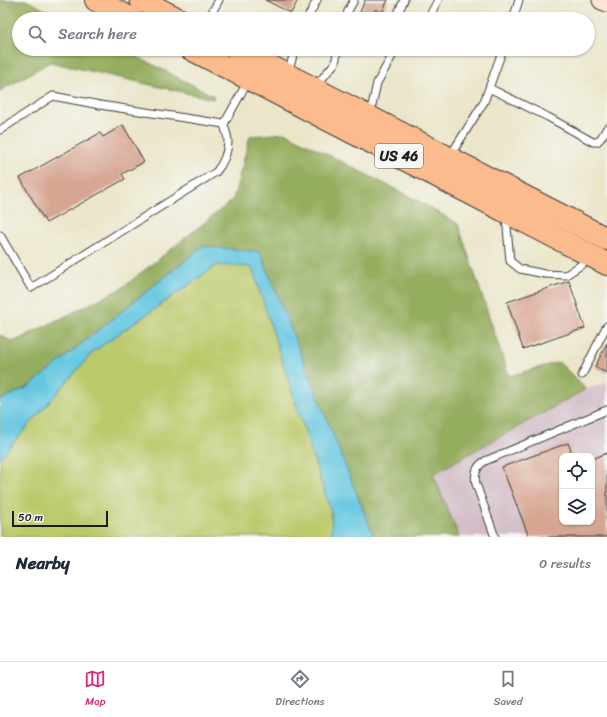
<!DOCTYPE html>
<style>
body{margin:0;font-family:Sriracha,sans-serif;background:#f6f6f7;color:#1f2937}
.controls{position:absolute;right:12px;bottom:12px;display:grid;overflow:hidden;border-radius:8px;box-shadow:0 1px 3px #0004}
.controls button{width:36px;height:36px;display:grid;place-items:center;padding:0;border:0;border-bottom:1px solid #e0e1e3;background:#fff;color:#1f2937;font:20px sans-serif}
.scale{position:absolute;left:12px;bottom:10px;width:96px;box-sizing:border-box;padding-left:4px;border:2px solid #1c1c1c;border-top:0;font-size:11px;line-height:14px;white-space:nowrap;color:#1c1c1c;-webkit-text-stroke:3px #f6f6f2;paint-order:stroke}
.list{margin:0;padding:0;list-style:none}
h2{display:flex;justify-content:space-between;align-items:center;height:52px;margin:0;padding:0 16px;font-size:17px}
h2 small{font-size:13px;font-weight:400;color:#747a83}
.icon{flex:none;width:22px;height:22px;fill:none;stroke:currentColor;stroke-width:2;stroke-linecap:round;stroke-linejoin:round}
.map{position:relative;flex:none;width:607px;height:537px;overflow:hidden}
.search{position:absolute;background:#fff;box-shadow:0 1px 3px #0004;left:12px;right:12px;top:12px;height:44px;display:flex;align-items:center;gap:10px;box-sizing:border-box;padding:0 14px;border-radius:22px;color:#747a83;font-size:15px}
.sheet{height:124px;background:#fff}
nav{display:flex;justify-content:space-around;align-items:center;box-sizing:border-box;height:56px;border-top:1px solid #e0e1e3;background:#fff;font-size:11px;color:#747a83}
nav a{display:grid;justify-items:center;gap:2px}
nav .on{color:#db2777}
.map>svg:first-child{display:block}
</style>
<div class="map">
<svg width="607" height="537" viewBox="0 0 607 537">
<rect width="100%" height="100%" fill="#f6f6f2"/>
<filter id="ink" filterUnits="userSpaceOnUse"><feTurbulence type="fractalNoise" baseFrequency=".025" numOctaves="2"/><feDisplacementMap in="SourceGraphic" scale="8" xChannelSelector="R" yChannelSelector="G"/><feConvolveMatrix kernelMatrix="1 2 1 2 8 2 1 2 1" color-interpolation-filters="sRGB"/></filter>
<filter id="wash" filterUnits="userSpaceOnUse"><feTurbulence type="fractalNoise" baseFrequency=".012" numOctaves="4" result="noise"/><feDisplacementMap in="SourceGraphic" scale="16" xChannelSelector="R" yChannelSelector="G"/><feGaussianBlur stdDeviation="0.9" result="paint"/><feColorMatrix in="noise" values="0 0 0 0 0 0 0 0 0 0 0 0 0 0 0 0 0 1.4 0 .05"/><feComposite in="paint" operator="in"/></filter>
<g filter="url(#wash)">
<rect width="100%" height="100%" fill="#ebe6ca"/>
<path fill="#d2bdc7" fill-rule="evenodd" d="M607 383V537H459L433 474 586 389ZM562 456H592V522H562Z"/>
<path fill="#bcc96b" stroke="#6c7244" d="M217 265 252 267 331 512 332 537H0V458L93 352Z"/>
<path fill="#95ad5f" stroke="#58643e" d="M0 0H26L63 19H19V49H122L214 96 213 99 50 62 0 91Z
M286 133 420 202 458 224 509 376 559 362 586 389 433 474 459 537H374L260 252 203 246 28 387 0 400V335L13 342 122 288 233 200 250 136Z"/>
<path fill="#62c6e0" stroke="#3f717e" d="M203 246 260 252 374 537H332L331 512 252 267 217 265 93 352 0 458V400L28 387Z"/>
<g id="blocks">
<path fill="#d7a693" d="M265 0H298L291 13Z
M365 0H388L382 13 376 9 371 17 360 12Z
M123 125 144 162 122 174 125 179 46 223 20 178 100 133 103 137Z
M569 281 585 328 523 349 507 302Z
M607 343V373L595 367Z
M568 443 573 456H562V522H592V459L607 453V537H529L502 467Z"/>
</g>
</g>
<g filter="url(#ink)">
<use href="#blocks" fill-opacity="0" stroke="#3b3a36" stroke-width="1"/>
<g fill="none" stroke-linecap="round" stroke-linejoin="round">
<g stroke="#3b3a36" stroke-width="9">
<path id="lane" d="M208 19 219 0
M307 19 317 0
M346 19 348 11 354 0
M399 19 398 13 404 0
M428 19 438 0
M513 19 519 0
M288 73 295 49
M315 87 335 63 338 49
M489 88 548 117 593 142H597L601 138 607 128
M370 115 377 83 396 49
M0 130 53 96 100 105 224 124 248 81
M450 156 484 102 503 49
M506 216 510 261 520 269 545 274 566 275 590 259
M0 235 31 288 216 172C223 164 228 152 228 141 228 136 225 130 224 124
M582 375 606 327 607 326
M495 537 476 484C474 474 476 466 485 461L607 410"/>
</g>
<g stroke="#3b3a36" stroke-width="21">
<path id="secondary" d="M602 0 607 2"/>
</g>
<g stroke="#3b3a36" stroke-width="24">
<path id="highway" d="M96 0 132 19
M141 0 178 19
M191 49 607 264
M237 49 607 239"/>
</g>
<use href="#lane" stroke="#fff" stroke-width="7"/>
<use href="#secondary" stroke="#fde4d1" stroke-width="19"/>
<use href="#highway" stroke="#fbbb8c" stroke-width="22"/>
</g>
</g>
<g text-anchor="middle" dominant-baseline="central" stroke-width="3" stroke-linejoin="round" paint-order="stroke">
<rect fill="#f6f6f2" stroke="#5d5d5c" stroke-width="1" x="375" y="144" width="48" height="24" rx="3"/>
<g font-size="14" font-weight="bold" fill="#1c1c1c">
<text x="399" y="156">US 46</text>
</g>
</g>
</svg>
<div class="controls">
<button><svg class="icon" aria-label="locate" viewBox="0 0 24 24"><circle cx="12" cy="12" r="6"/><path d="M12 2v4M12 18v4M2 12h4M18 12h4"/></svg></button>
<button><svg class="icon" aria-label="layers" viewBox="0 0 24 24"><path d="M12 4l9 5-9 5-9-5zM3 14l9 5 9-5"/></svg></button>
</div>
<div class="scale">50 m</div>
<div class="search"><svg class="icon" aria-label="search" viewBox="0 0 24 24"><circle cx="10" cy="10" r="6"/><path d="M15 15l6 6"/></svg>Search here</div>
</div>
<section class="sheet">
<h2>Nearby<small>0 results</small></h2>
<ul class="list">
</ul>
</section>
<nav>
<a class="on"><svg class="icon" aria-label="map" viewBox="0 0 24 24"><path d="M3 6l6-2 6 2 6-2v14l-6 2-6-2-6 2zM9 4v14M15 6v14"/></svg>Map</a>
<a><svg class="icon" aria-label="directions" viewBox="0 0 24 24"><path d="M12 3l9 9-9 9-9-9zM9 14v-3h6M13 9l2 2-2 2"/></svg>Directions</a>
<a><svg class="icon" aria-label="saved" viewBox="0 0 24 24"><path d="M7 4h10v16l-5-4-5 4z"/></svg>Saved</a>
</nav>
